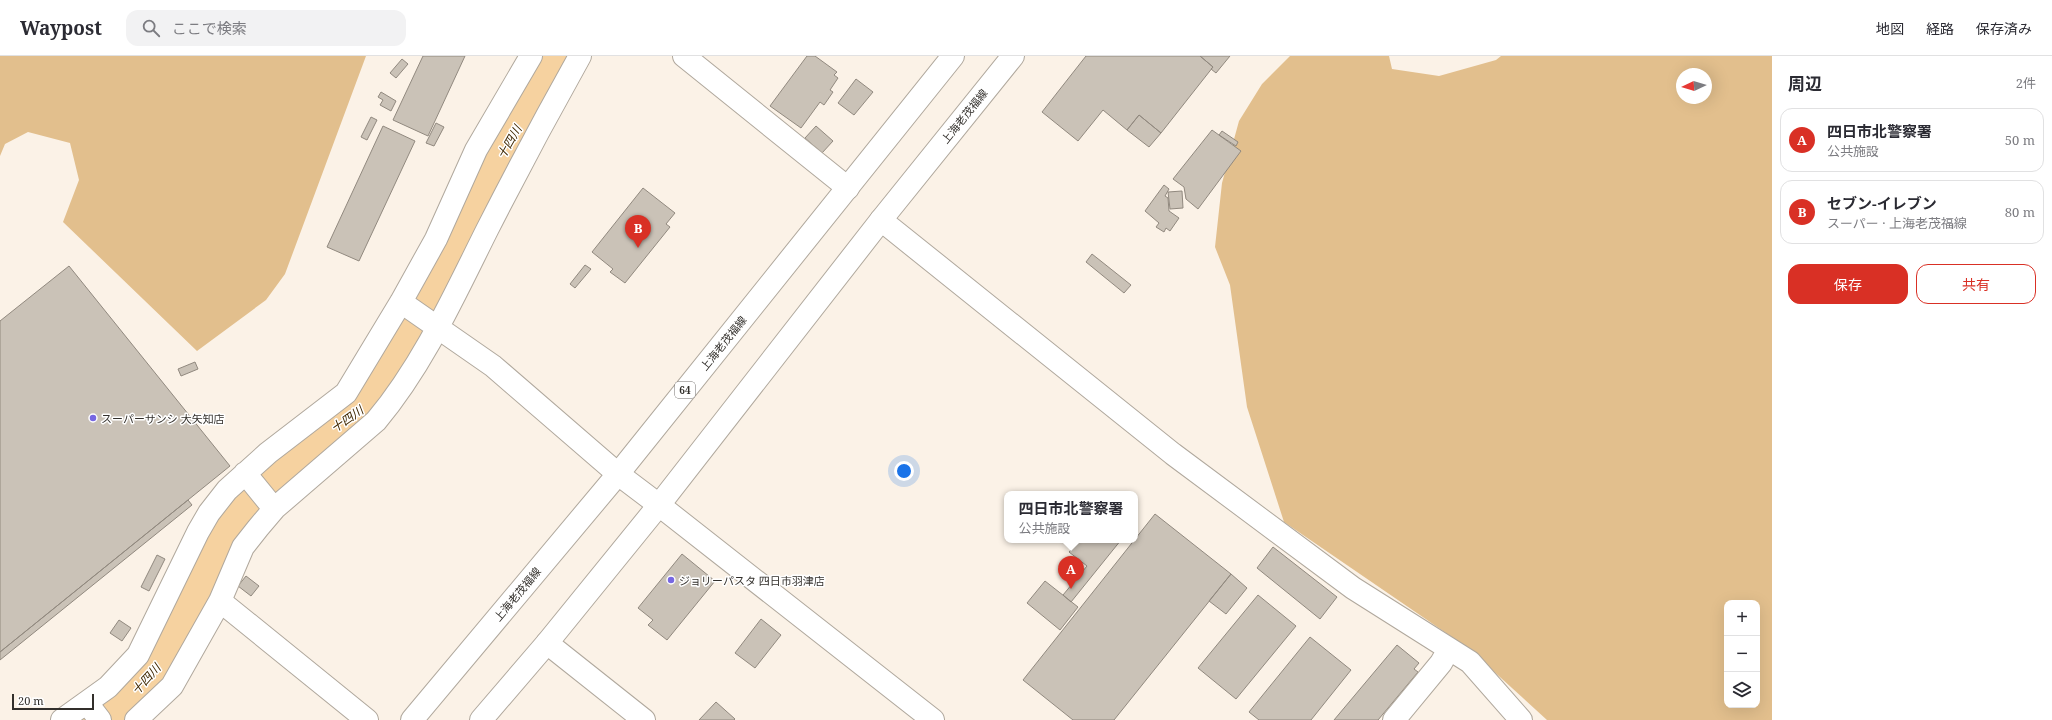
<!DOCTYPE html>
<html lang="ja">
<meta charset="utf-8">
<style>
body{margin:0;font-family:"Noto Serif","Noto Sans JP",serif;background:#f2f2f3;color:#2b2b33}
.controls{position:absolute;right:12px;bottom:12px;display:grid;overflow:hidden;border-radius:8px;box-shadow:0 4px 16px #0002}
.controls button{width:36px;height:36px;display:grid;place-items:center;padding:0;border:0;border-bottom:1px solid #e1e1e2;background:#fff;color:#2b2b33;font:20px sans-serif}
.compass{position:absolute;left:1676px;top:12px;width:36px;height:36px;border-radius:50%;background:#fff;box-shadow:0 4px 16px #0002;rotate:266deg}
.scale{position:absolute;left:12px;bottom:10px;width:82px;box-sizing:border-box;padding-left:4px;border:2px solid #322f2b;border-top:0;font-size:11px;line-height:14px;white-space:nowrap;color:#322f2b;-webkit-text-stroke:3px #fff;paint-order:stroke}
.you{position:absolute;left:904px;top:415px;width:14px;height:14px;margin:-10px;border:3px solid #fff;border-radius:50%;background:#1a73e8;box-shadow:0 0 0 6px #1a73e833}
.badge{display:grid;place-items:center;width:26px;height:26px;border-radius:50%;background:#d93025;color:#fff;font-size:13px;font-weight:700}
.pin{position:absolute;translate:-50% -33px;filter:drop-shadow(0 1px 2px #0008)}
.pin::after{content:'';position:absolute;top:21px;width:14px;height:12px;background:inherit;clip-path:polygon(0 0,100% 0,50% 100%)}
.popup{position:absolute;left:1004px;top:435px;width:134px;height:52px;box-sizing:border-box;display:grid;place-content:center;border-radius:8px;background:#fff;filter:drop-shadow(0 1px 3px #0005);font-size:13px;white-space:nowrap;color:#7c7c81}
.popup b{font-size:15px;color:#2b2b33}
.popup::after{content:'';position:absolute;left:50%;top:100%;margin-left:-8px;border:8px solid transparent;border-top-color:#fff}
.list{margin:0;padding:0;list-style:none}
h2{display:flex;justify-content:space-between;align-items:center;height:52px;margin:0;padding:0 16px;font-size:17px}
h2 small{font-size:13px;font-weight:400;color:#7c7c81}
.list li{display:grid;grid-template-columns:26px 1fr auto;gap:12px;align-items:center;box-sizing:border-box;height:64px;margin:0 8px 8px;padding:0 8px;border:1px solid #e1e1e2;border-radius:12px}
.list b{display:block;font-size:15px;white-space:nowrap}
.list p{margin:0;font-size:13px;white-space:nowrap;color:#7c7c81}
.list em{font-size:13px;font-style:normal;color:#7c7c81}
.actions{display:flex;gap:8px;padding:12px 16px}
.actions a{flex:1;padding:9px 0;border:1px solid #d93025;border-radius:12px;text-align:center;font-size:14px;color:#d93025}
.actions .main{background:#d93025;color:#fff}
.icon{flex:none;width:22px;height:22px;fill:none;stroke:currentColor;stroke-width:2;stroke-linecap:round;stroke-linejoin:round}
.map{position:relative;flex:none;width:1772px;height:664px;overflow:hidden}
header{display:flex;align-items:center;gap:24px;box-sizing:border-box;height:56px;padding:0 20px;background:#fff;border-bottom:1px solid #e1e1e2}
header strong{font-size:19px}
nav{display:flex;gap:22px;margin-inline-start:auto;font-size:14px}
.search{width:280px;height:36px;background:#f2f2f3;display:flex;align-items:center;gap:10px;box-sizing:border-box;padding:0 14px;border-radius:12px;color:#7c7c81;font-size:15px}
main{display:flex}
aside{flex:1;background:#fff}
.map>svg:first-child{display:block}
</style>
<header>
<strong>Waypost</strong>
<div class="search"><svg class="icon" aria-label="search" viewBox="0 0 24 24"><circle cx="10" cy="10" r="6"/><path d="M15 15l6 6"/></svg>ここで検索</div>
<nav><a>地図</a><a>経路</a><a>保存済み</a></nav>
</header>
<main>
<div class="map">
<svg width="1772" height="664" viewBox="0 0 1772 664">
<rect width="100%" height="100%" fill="#fbf2e7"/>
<path fill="#e2bf8d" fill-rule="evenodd" d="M0 0H366L285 218 266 244 197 295 63 166 79 124 70 87 28 76 5 88 0 100Z
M1290 0H1389L1392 13 1439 20 1496 4 1501 0H1772V664H1547L1468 592 1284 466 1247 351 1230 229 1215 191 1222 127 1239 65 1262 28ZM1682 18H1706V42H1682ZM1727 547H1757V649H1727Z"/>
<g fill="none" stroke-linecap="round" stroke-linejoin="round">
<path stroke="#f6d2a0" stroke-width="49" d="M98 664 129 641 160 609 191 552 228 472 240 455 313 386 365 352 378 334 430 245 500 103 559 0"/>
</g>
<path fill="#cac2b7" stroke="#91897f" d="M423 0H465L428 80 393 64Z
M807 0H815L837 16 834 19 838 22 830 34 833 36 824 49 820 46 801 72 770 50Z
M1086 0H1200L1213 11 1161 77 1139 59 1127 74 1103 54 1078 85 1042 56Z
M1200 0H1230L1216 17 1211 13 1213 11Z
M402 3 408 8 396 22 390 17Z
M856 23 873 36 854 59 838 47Z
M381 36 396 45 391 55 380 49 383 44 378 41Z
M1139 59 1161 77 1149 91 1127 74Z
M371 61 377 64 367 84 361 81Z
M436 67 444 71 434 90 426 87Z
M383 70 415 85 359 205 327 191Z
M816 70 833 85 822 97 805 82Z
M1212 74 1241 95 1198 153 1186 143 1184 131 1173 123Z
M1222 75 1238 86 1236 90 1219 79Z
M1164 129 1169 133 1165 140 1168 142 1169 155 1179 162 1170 175 1166 172 1164 176 1156 171 1159 167 1145 155Z
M643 132 675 157 666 168 670 171 625 227 610 216 613 213 592 196Z
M1182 135 1183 152 1170 153 1168 136Z
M1092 198 1131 229 1124 237 1086 206Z
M585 209 591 213 575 232 570 228Z
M69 210 230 410 0 596V265Z
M195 306 198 313 181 320 178 313Z
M188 444 192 449 0 604V596Z
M1155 458 1231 518 1114 664H1073L1023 624Z
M1080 484H1121L1071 546 1063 539 1087 510 1069 496Z
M1273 491 1337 541 1320 563 1257 512Z
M682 498 715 525 667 584 648 569 653 564 638 552Z
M157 499 165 503 149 535 141 531Z
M1231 518 1247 532 1226 558 1209 545Z
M246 520 259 530 251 540 238 530Z
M1045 525 1078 551 1060 574 1027 547Z
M1258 539 1296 570 1236 643 1198 612Z
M761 563 781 579 755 612 735 597Z
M119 564 131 572 122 585 110 577Z
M1310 581 1351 614 1311 664H1259L1249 656Z
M1397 589 1419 607 1414 613 1418 616 1378 664H1334Z
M716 646 735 663 734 664H699Z"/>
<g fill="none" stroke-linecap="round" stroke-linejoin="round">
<g stroke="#b0a89d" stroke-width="24">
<path id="street" d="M684 0 848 132
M881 164 1173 398 1353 532 1470 606 1521 664
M401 246 493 310 618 418 659 449
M245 417 271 449
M220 545 243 491 258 472 275 452 376 365C423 309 455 238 487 174 517 115 548 57 580 0
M547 587 644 664
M87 647 100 664
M62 664 108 631 138 599 198 476 209 457 227 434 268 397 346 337 401 246 436 183 476 94 531 0
M136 664 172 630 220 545 367 664
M1394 664 1441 607 1449 593"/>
</g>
<g stroke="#b0a89d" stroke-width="24">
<path id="secondary" d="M659 449 933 664"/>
</g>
<g stroke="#b0a89d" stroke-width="24">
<path id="primary" d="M412 664 618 418 953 0
M481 664 547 587 659 449 881 164 1013 0"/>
</g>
<use href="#street" stroke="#fff" stroke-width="22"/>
<use href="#secondary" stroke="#fff" stroke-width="22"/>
<use href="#primary" stroke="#fff" stroke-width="22"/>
</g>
<g fill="#7767e2" stroke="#fff" stroke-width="1.5">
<circle cx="93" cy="362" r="4"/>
<circle cx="671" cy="524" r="4"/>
</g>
<g text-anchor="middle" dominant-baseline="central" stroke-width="3" stroke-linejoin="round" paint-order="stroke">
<rect fill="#fff" stroke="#706d6b" stroke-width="1" x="675" y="326" width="20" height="16" rx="3"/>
<g font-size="10" font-weight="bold" fill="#322f2b">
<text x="685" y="334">64</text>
</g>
<g font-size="11" fill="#322f2b" stroke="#fff">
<text transform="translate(964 60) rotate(-51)">上海老茂福線</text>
<text transform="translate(723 287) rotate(-51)">上海老茂福線</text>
<text transform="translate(517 538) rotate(-50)">上海老茂福線</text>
</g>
<g font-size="11" fill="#322f2b" stroke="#fff" text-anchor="start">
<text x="101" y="362">スーパーサンシ 大矢知店</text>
<text x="679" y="524">ジョリーパスタ 四日市羽津店</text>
</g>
<g font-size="12" font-style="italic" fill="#3f2700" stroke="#fff">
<text transform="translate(509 86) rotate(-60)">十四川</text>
<text transform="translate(347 363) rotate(-35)">十四川</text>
<text transform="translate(146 623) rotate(-48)">十四川</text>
</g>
</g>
</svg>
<div class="controls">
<button>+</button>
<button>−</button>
<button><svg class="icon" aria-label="layers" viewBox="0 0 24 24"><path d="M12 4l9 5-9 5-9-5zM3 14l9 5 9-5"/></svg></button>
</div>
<svg class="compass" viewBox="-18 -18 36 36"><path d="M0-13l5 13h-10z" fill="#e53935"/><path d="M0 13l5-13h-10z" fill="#7c7c81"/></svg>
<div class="scale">20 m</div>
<div class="you"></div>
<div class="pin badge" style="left:1071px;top:533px">A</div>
<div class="popup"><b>四日市北警察署</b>公共施設</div>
<div class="pin badge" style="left:638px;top:192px">B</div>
</div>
<aside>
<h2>周辺<small>2件</small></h2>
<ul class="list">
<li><span class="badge">A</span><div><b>四日市北警察署</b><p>公共施設</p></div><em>50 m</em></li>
<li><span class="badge">B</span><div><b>セブン-イレブン</b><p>スーパー · 上海老茂福線</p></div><em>80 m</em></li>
</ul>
<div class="actions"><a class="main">保存</a><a>共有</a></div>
</aside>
</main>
